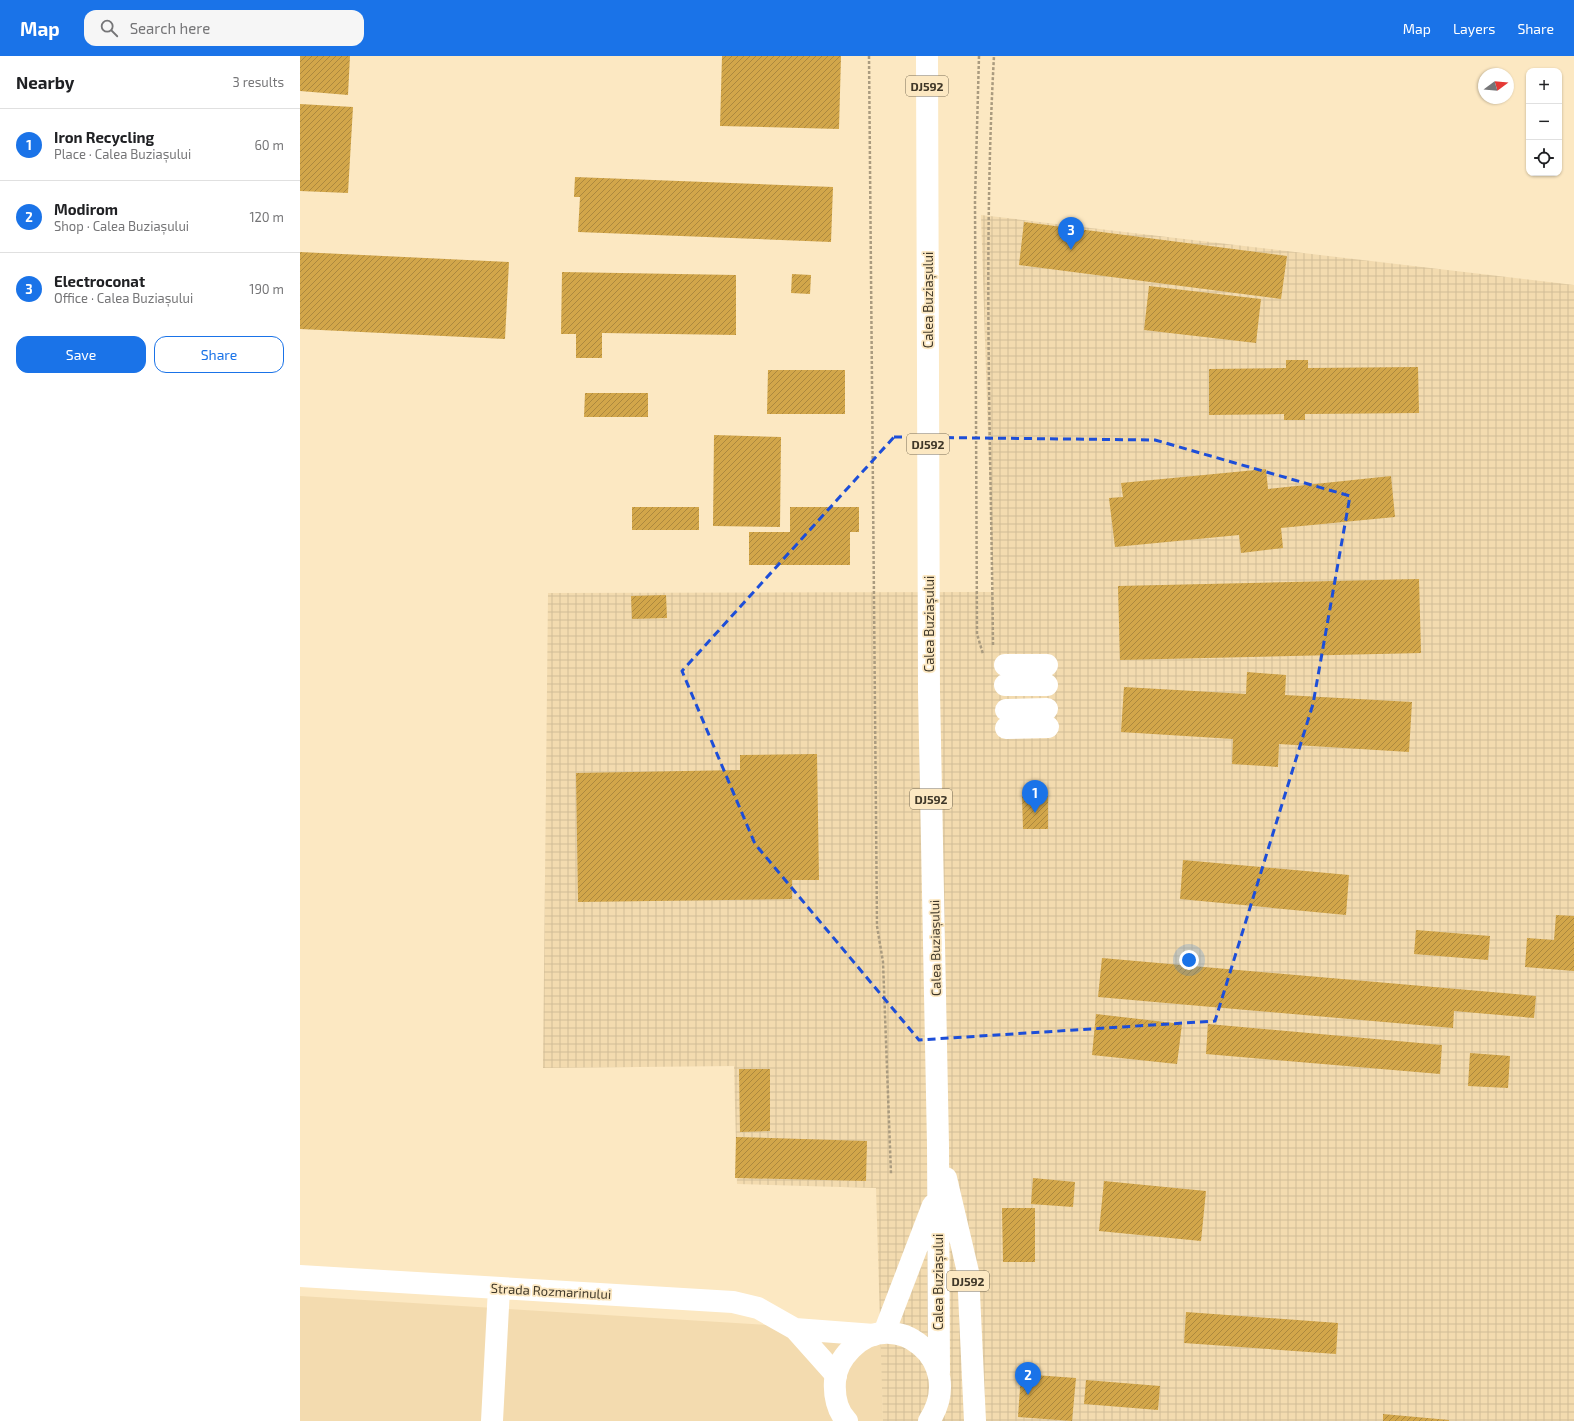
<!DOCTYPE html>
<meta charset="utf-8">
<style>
body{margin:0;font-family:"Exo 2",sans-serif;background:#f6f6f6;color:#202124}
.controls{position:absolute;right:12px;top:12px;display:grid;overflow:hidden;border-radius:8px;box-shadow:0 1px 3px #0004}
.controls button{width:36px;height:36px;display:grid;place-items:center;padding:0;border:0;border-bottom:1px solid #e0e0e0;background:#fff;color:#202124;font:20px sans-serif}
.compass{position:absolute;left:1178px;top:12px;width:36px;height:36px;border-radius:50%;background:#fff;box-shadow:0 1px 3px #0004;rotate:74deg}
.you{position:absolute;left:889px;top:904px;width:14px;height:14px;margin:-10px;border:3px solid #fff;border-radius:50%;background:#1a73e8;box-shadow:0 0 0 6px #1a73e833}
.badge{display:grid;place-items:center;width:26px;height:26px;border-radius:50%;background:#1a73e8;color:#fff;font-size:13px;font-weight:700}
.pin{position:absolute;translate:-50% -33px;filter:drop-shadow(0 1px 2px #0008)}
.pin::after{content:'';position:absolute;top:21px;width:14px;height:12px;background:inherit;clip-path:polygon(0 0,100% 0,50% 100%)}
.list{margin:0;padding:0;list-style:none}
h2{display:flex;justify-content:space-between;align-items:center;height:52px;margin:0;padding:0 16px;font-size:17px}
h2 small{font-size:13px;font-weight:400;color:#757577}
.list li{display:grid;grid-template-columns:26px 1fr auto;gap:12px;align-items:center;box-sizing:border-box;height:72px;padding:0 16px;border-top:1px solid #e0e0e0}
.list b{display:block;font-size:15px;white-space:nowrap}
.list p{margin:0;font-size:13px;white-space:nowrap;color:#757577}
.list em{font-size:13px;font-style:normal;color:#757577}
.actions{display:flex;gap:8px;padding:12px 16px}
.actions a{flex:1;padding:9px 0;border:1px solid #1a73e8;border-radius:12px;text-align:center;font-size:14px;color:#1a73e8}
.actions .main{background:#1a73e8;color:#fff}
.icon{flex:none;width:22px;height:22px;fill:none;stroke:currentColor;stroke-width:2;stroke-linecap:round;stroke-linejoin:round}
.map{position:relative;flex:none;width:1274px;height:1365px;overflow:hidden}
header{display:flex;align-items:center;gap:24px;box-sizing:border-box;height:56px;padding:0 20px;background:#1a73e8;color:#fff}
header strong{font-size:19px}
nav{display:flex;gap:22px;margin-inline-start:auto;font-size:14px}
.search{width:280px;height:36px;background:#f6f6f6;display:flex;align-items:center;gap:10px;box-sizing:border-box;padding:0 14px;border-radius:12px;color:#757577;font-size:15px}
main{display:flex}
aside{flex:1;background:#fff}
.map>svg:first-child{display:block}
</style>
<header>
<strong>Map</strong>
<div class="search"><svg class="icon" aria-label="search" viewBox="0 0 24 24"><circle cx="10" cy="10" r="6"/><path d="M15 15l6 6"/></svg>Search here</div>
<nav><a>Map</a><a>Layers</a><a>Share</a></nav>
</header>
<main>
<aside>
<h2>Nearby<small>3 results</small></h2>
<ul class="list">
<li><span class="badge">1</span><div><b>Iron Recycling</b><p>Place · Calea Buziașului</p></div><em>60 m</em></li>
<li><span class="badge">2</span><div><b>Modirom</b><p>Shop · Calea Buziașului</p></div><em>120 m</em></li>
<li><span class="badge">3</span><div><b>Electroconat</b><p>Office · Calea Buziașului</p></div><em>190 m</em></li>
</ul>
<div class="actions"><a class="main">Save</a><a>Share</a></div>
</aside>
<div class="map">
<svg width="1274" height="1365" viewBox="0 0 1274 1365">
<defs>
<pattern id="industrial-grid" width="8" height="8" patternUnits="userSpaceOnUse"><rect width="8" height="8" fill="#f3dbaf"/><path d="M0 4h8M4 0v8" fill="none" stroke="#d1bd97"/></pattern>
<pattern id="building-hatch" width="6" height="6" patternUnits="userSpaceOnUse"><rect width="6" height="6" fill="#d2a64a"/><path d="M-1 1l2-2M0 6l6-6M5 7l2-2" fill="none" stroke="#ac883e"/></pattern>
</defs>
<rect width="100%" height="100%" fill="#fce8c2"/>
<path fill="#f3dbaf" d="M0 1240 581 1276 583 1365H0Z"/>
<path fill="url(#industrial-grid)" d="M681 159 1274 229V1365H583L576 1132 437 1128 434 1010 243 1012 248 537 693 536Z"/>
<path fill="url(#building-hatch)" d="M0 0H50L48 39 0 35Z
M422 0H541L539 73 420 70Z
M0 48 53 51 48 137 0 135Z
M275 121 533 131 531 186 278 176 280 141H274Z
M724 166 987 200 981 243 719 209Z
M0 196 209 206 205 283 0 273Z
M262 216 436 219V279L302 277V302H276V278H261Z
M492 218 511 219 510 238 491 237Z
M849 230 961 243 956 287 844 274Z
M986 304H1008V312L1118 311 1119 357 1005 358V364H984V358L909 359V313L986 312Z
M468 314H545V358H467Z
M285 337H348V361H284Z
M414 379 481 381 480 471 413 470Z
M966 413 968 433 1091 420 1095 461 981 472 983 492 941 497 939 479 815 491 809 442 823 441 821 427Z
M332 451H399V474H332Z
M490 451H559V476H550V509H449V476H490Z
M1119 523 1121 597 820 604 818 530Z
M366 539 367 562 332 563 331 540Z
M947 616 986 619 985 639 1112 646 1109 696 979 688 978 711 932 708 933 683 821 676 824 631 946 638Z
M517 698 519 824H492V843L278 846 276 717 440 714V699Z
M722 740H748V773H723Z
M883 804 1049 819 1046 859 880 843Z
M1256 859 1274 860V915L1225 911 1227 882 1254 884Z
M1116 874 1190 880 1188 904 1114 898Z
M802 902 1236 940 1234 962 1154 955 1153 972 798 941Z
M796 958 882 968 877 1008 792 999Z
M908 968 1142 989 1140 1018 906 998Z
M1170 997 1210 1000 1208 1032 1168 1030Z
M439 1013H470V1075L440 1076Z
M436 1081 567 1085 566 1125 435 1122Z
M733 1122 775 1126 773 1151 731 1148Z
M804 1125 906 1135 901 1185 799 1175Z
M702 1152H735V1206H703Z
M886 1256 1038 1267 1036 1298 884 1287Z
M721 1318 776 1322 772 1365 718 1361Z
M786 1324 860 1330 858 1354 784 1348Z
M1083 1358 1149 1364V1365H1083Z"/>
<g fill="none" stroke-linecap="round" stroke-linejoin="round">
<path stroke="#aa9b7f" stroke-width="2.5" stroke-dasharray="3 2" stroke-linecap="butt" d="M569 0 577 870 583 906 591 1118
M679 0 675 144 677 578 683 598
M693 589C691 393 683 196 694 0"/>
<path stroke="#fff" stroke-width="22" d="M705 609H747
M705 629H747
M706 654 747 653
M706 672 748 671
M0 1220 433 1246 458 1252 495 1273 536 1319
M495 1273 574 1279
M192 1365 199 1232"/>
<path stroke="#fff" stroke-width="22" d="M627 0 629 635 638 1089 639 1316
M646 1122 668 1216 675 1365
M584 1277 633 1149
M547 1365C537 1355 534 1339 535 1325 536 1313 542 1302 551 1293 594 1248 668 1305 629 1365"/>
</g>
<path fill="none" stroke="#1d4ed8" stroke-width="3" stroke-dasharray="8 5" stroke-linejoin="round" d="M594 381 855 384 1050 440 1013 648 915 965 619 984 455 788 382 615Z"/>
<g text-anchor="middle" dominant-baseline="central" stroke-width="3.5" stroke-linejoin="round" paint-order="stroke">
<g fill="#fce8c2" stroke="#786d57" stroke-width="1">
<rect x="606" y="20" width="42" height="20" rx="3"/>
<rect x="607" y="378" width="42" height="20" rx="3"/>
<rect x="610" y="733" width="42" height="20" rx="3"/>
<rect x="647" y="1215" width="42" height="20" rx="3"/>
</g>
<g font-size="12" font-weight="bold" fill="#403829">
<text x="627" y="30">DJ592</text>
<text x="628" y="388">DJ592</text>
<text x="631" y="743">DJ592</text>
<text x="668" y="1225">DJ592</text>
</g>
<g font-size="13" fill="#403829" stroke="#fce8c2">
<text transform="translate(628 244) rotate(-90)">Calea Buziașului</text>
<text transform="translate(629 568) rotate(-90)">Calea Buziașului</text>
<text transform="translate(635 892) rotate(-91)">Calea Buziașului</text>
<text transform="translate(638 1226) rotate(-90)">Calea Buziașului</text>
<text transform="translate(251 1235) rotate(3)">Strada Rozmarinului</text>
</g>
</g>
</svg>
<div class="controls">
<button>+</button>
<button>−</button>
<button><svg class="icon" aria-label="locate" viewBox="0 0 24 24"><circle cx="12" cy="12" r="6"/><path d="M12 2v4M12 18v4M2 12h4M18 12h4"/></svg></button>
</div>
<svg class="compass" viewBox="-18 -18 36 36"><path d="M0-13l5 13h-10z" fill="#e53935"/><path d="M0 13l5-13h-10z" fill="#757577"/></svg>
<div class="you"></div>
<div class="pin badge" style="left:735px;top:757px">1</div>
<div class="pin badge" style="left:728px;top:1339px">2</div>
<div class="pin badge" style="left:771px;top:194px">3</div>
</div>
</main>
